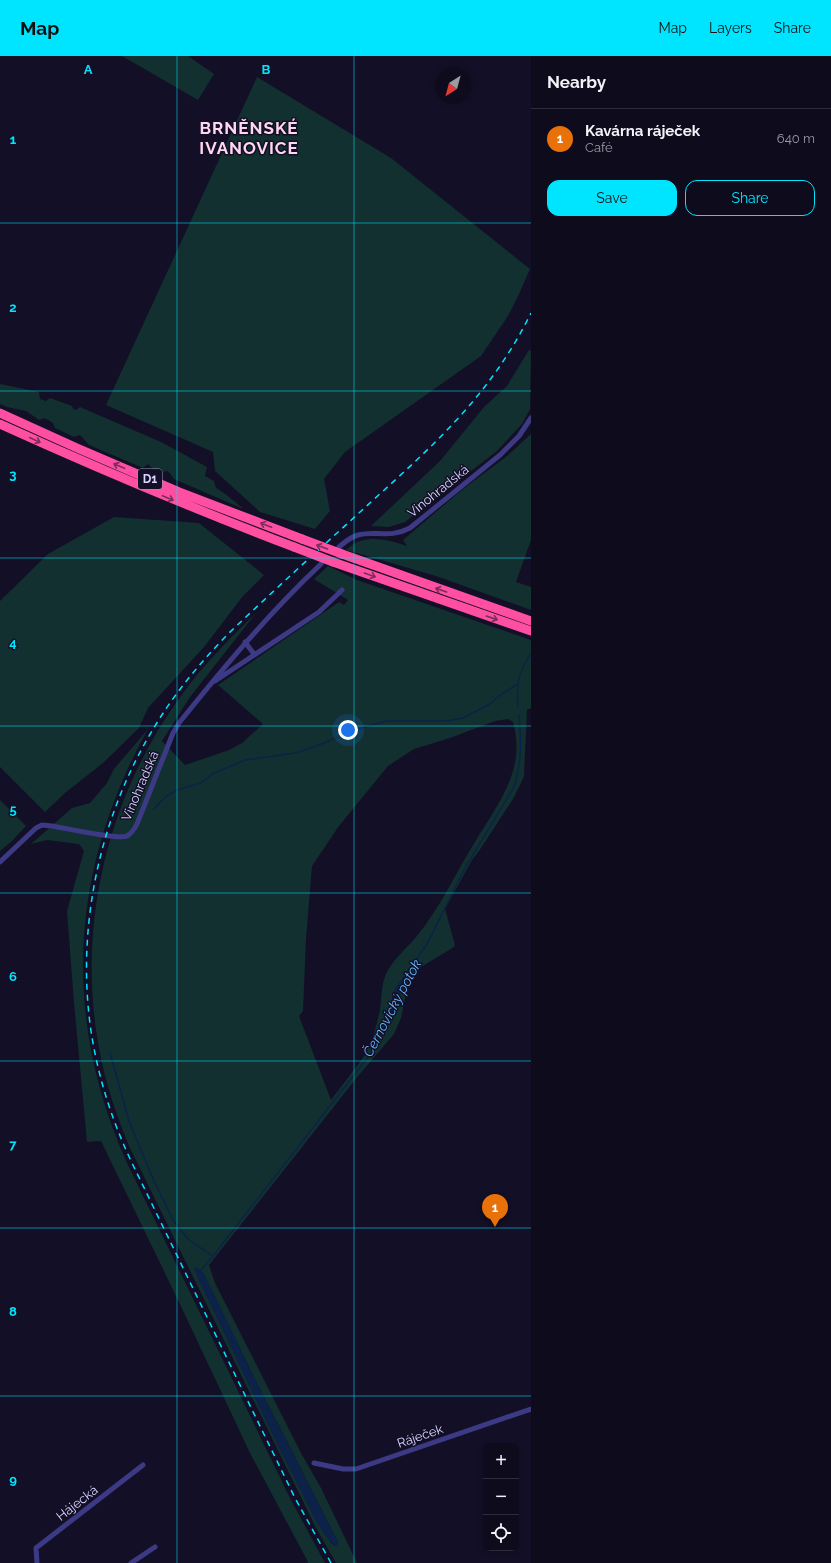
<!DOCTYPE html>
<meta charset="utf-8">
<style>
body{margin:0;font-family:Raleway,sans-serif;background:#1c1929;color:#f1f3f6}
.controls{position:absolute;right:12px;bottom:12px;display:grid;overflow:hidden;border-radius:8px;box-shadow:0 2px 6px #0003}
.controls button{width:36px;height:36px;display:grid;place-items:center;padding:0;border:0;border-bottom:1px solid #2e2b3b;background:#0e0b1c;color:#f1f3f6;font:20px sans-serif}
.compass{position:absolute;left:435px;top:12px;width:36px;height:36px;border-radius:50%;background:#0e0b1c;box-shadow:0 2px 6px #0003;rotate:216deg}
.you{position:absolute;left:348px;top:674px;width:14px;height:14px;margin:-10px;border:3px solid #fff;border-radius:50%;background:#1a73e8;box-shadow:0 0 0 6px #1a73e833}
.badge{display:grid;place-items:center;width:26px;height:26px;border-radius:50%;background:#00e5ff;color:#fff;font-size:13px;font-weight:700}
.pin{position:absolute;translate:-50% -33px;filter:drop-shadow(0 1px 2px #0008)}
.pin::after{content:'';position:absolute;top:21px;width:14px;height:12px;background:inherit;clip-path:polygon(0 0,100% 0,50% 100%)}
.list{margin:0;padding:0;list-style:none}
h2{display:flex;justify-content:space-between;align-items:center;height:52px;margin:0;padding:0 16px;font-size:17px}
h2 small{font-size:13px;font-weight:400;color:#9b9ba3}
.list li{display:grid;grid-template-columns:26px 1fr auto;gap:12px;align-items:center;box-sizing:border-box;height:60px;padding:0 16px;border-top:1px solid #2e2b3b}
.list b{display:block;font-size:15px;white-space:nowrap}
.list p{margin:0;font-size:13px;white-space:nowrap;color:#9b9ba3}
.list em{font-size:13px;font-style:normal;color:#9b9ba3}
.actions{display:flex;gap:8px;padding:12px 16px}
.actions a{flex:1;padding:9px 0;border:1px solid #00e5ff;border-radius:12px;text-align:center;font-size:14px;color:#00e5ff}
.actions .main{background:#00e5ff;color:#111}
.icon{flex:none;width:22px;height:22px;fill:none;stroke:currentColor;stroke-width:2;stroke-linecap:round;stroke-linejoin:round}
.map{position:relative;flex:none;width:531px;height:1507px;overflow:hidden}
header{display:flex;align-items:center;gap:24px;box-sizing:border-box;height:56px;padding:0 20px;background:#00e5ff;color:#111}
header strong{font-size:19px}
nav{display:flex;gap:22px;margin-inline-start:auto;font-size:14px}
main{display:flex}
aside{flex:1;background:#0e0b1c}
.map>svg:first-child{display:block}
</style>
<header>
<strong>Map</strong>
<nav><a>Map</a><a>Layers</a><a>Share</a></nav>
</header>
<main>
<div class="map">
<svg width="531" height="1507" viewBox="0 0 531 1507">
<rect width="100%" height="100%" fill="#130f26"/>
<path fill="#12302f" fill-rule="evenodd" d="M122 0H188L214 18 198 44Z
M257 21 391 102 530 213 519 238 508 260 481 300 345 396 324 423 330 455 315 473 260 456 215 415 213 396 106 349Z
M529 294 531 295 530 353 522 368 497 395 405 466 389 471 371 470 440 405 484 351 507 330Z
M0 328 39 336 40 343 46 345 50 342 72 350 73 353 76 354 80 351 161 386 207 411 205 420 214 425 216 432C227 438 233 445 243 452H241L174 423 168 415 157 417 148 408 143 412 89 389 80 379 74 381 55 372 53 367 45 362 39 364 26 355 7 351 0 348Z
M531 378V484L516 526 531 531V554L436 520 346 494C350 491 355 486 360 485 375 480 393 485 407 490L403 484 463 433 507 400Z
M114 461 199 467 264 519 243 540 204 591 148 652 139 672 103 707 65 737 45 756 0 711V545L48 498Z
M328 510 357 524 531 584V652L527 654 524 720 520 729 513 743 479 795 472 804 445 853 455 889 454 891 421 911 409 923 401 962 394 978 358 1020 209 1209 215 1227 301 1397 321 1432 357 1507H336L316 1472 129 1090C116 1058 105 1026 99 992 76 870 108 739 181 640 203 609 229 583 256 557L190 641 162 685 185 709 229 694 242 687 263 668 218 629 339 546 344 549 348 544 314 523ZM508 663 513 666C517 681 518 696 514 711 508 737 487 766 473 789 455 819 439 853 417 880 407 892 393 903 386 918 381 929 382 941 380 953 377 970 371 988 363 1002L331 1044 299 960 303 955 306 883 312 810 339 770 388 710 414 693 450 682 495 665ZM406 918 389 968 383 973 395 933ZM194 1211 200 1214 203 1217 254 1321 338 1486 336 1490 331 1487 317 1465 275 1383Z
M148 673C70 813 61 962 128 1109L291 1444 325 1507H308L307 1504 250 1397 177 1242 101 1085 87 1086 74 947 67 855 84 795 79 788 47 784 31 788 72 752 90 747 107 727 114 713Z
M0 744 26 770 11 786 0 795Z"/>
<path fill="#0c2248" d="M407 917 388 968 382 974 395 933Z
M194 1211 201 1214 205 1220 254 1321 338 1486 336 1490C321 1480 307 1446 298 1429 262 1359 230 1288 196 1218Z"/>
<g fill="none" stroke-linecap="round" stroke-linejoin="round">
<path stroke="#0c2248" stroke-width="1.5" d="M518 650C516 626 518 620 530 598
M154 753 165 741 177 734 201 727 212 718 245 704 295 697 314 691 358 673 387 665H446L463 662 490 648 499 640 516 629
M406 918 427 888 465 812 514 731C522 707 521 683 519 659
M110 997 129 1065 154 1125 173 1164 189 1184 213 1200
M201 1214 213 1200 372 996 383 973"/>
<path stroke="#3d3a85" stroke-width="5" d="M339 491C345 486 350 481 358 479 376 474 389 483 410 472L500 399 519 380 531 362
M245 586 254 598
M215 625 319 556 342 534
M0 806 36 772 42 769 52 770C65 772 118 784 127 780 132 777 135 772 137 768L173 677 179 667C224 611 269 557 321 508
M314 1407 343 1413H356L531 1353
M37 1507 36 1492 143 1409
M131 1507 155 1491"/>
<path stroke="#ff4fa3" stroke-width="9" d="M0 357 77 392 179 436 302 483
M0 368C97 412 194 453 294 491
M342 498 531 565
M333 506 531 575"/>
<path stroke="#00e5ff" stroke-width="1.5" stroke-dasharray="6 5" stroke-linecap="butt" d="M331 1507 295 1442 132 1107C112 1065 98 1021 91 975 76 873 99 763 152 675 173 639 199 608 228 578 275 533 323 490 371 446 436 387 491 338 531 257"/>
<path stroke="#ff4fa3" stroke-width="9" d="M302 483 342 498
M294 491 333 506"/>
</g>
<defs><path id="oneway-shaft" d="M-6 0H5M1.5-3L5.5 0L1.5 3" fill="none" stroke-width="1.6" stroke-linecap="round" stroke-linejoin="round"/></defs>
<g stroke="#7d2c5e">
<use href="#oneway-shaft" transform="translate(35 384) rotate(25)"/>
<use href="#oneway-shaft" transform="translate(119 410) rotate(-157)"/>
<use href="#oneway-shaft" transform="translate(168 442) rotate(23)"/>
<use href="#oneway-shaft" transform="translate(266 469) rotate(-159)"/>
<use href="#oneway-shaft" transform="translate(322 491) rotate(-160)"/>
<use href="#oneway-shaft" transform="translate(370 519) rotate(20)"/>
<use href="#oneway-shaft" transform="translate(441 534) rotate(-161)"/>
<use href="#oneway-shaft" transform="translate(492 562) rotate(19)"/>
</g>
<path fill="none" stroke="#00e5ff" stroke-width="1" stroke-opacity="0.55" d="M177 0V1507M354 0V1507M0 167H531M0 335H531M0 502H531M0 670H531M0 837H531M0 1005H531M0 1172H531M0 1340H531"/>
<g text-anchor="middle" dominant-baseline="central" stroke-width="3" stroke-linejoin="round" paint-order="stroke">
<rect fill="#130f26" stroke="#9e99be" stroke-width="1" x="138" y="413" width="24" height="20" rx="3"/>
<g font-size="12" font-weight="bold" fill="#d9d4ff">
<text x="150" y="423">D1</text>
</g>
<g font-size="13" fill="#d9d4ff" stroke="#130f26">
<text transform="translate(438 435) rotate(-39)">Vinohradská</text>
<text transform="translate(140 730) rotate(-67)">Vinohradská</text>
<text transform="translate(420 1380) rotate(-19)">Ráječek</text>
<text transform="translate(77 1447) rotate(-38)">Hájecká</text>
</g>
<g font-size="14" font-style="italic" fill="#62b6ff" stroke="#130f26">
<text transform="translate(392 952) rotate(-62)">Černovický potok</text>
</g>
<g font-size="17" font-weight="bold" letter-spacing="1" fill="#ffd6f0" stroke="#130f26">
<text x="249" y="72">BRNĚNSKÉ<tspan x="249" dy="20">IVANOVICE</tspan></text>
</g>
</g>
<g font-size="13" text-anchor="middle" font-weight="bold" fill="#00e5ff" stroke="#130f26" stroke-width="3" stroke-linejoin="round" paint-order="stroke">
<text x="88" y="18">A</text>
<text x="266" y="18">B</text>
<text x="13" y="88">1</text>
<text x="13" y="256">2</text>
<text x="13" y="423">3</text>
<text x="13" y="591">4</text>
<text x="13" y="758">5</text>
<text x="13" y="925">6</text>
<text x="13" y="1093">7</text>
<text x="13" y="1260">8</text>
<text x="13" y="1428">9</text>
</g>
</svg>
<div class="controls">
<button>+</button>
<button>−</button>
<button><svg class="icon" aria-label="locate" viewBox="0 0 24 24"><circle cx="12" cy="12" r="6"/><path d="M12 2v4M12 18v4M2 12h4M18 12h4"/></svg></button>
</div>
<svg class="compass" viewBox="-18 -18 36 36"><path d="M0-13l5 13h-10z" fill="#e53935"/><path d="M0 13l5-13h-10z" fill="#9b9ba3"/></svg>
<div class="you"></div>
<div class="pin badge" style="left:495px;top:1171px;background:#e8710a">1</div>
</div>
<aside>
<h2>Nearby<small></small></h2>
<ul class="list">
<li><span class="badge" style="background:#e8710a">1</span><div><b>Kavárna ráječek</b><p>Café</p></div><em>640 m</em></li>
</ul>
<div class="actions"><a class="main">Save</a><a>Share</a></div>
</aside>
</main>
